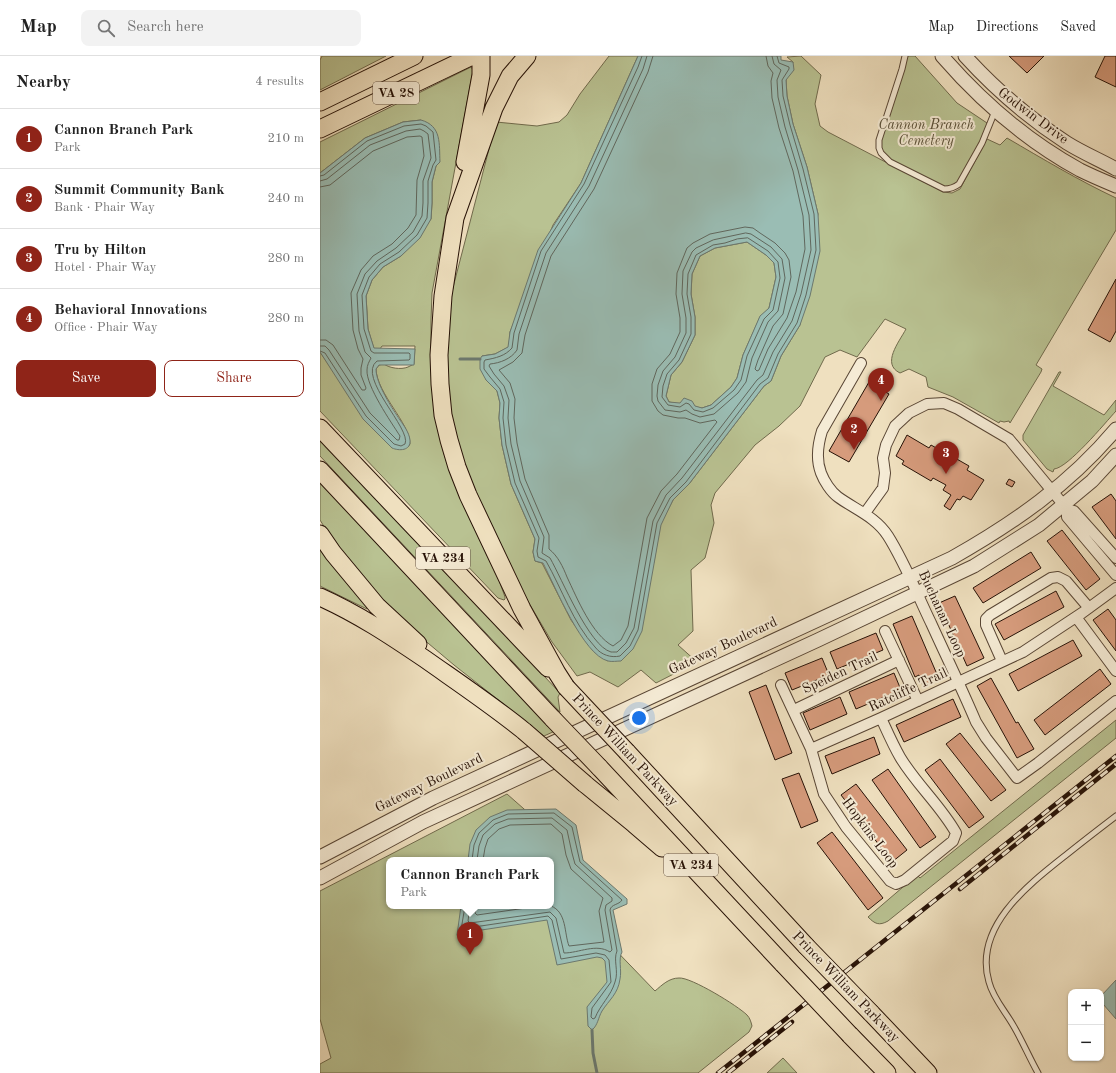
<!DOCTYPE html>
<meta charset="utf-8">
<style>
body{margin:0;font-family:"Old Standard TT",serif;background:#f2f2f2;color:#222}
.controls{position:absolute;right:12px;bottom:12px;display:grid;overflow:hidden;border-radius:8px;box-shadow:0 1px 3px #0004}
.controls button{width:36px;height:36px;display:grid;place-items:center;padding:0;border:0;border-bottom:1px solid #e0e0e0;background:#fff;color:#222;font:20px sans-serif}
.you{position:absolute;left:319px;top:662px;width:14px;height:14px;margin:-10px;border:3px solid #fff;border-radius:50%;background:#1a73e8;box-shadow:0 0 0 6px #1a73e833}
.badge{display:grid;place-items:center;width:26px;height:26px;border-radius:50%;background:#8f2418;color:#fff;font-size:13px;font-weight:700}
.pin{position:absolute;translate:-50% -33px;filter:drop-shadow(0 1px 2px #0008)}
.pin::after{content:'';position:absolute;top:21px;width:14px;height:12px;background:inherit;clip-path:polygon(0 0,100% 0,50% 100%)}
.popup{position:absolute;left:66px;top:801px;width:168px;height:52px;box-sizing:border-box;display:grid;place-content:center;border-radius:8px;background:#fff;filter:drop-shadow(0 1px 3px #0005);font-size:13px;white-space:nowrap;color:#767676}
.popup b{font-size:15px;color:#222}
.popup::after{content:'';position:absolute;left:50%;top:100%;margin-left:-8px;border:8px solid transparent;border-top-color:#fff}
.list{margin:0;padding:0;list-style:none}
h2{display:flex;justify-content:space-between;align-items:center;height:52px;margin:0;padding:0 16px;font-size:17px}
h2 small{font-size:13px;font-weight:400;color:#767676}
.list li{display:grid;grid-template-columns:26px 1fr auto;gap:12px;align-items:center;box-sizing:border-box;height:60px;padding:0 16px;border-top:1px solid #e0e0e0}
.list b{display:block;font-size:15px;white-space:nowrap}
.list p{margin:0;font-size:13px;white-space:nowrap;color:#767676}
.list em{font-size:13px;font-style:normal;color:#767676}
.actions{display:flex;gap:8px;padding:12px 16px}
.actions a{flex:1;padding:9px 0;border:1px solid #8f2418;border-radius:8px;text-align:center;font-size:14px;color:#8f2418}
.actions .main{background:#8f2418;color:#fff}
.icon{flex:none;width:22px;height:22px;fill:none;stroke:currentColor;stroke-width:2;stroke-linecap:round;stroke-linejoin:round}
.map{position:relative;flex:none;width:796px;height:1017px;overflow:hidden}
header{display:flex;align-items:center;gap:24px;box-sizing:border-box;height:56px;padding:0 20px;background:#fff;border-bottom:1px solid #e0e0e0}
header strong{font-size:19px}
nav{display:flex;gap:22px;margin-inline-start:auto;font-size:14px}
.search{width:280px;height:36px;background:#f2f2f2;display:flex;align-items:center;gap:10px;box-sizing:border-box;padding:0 14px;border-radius:8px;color:#767676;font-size:15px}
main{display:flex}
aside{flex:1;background:#fff}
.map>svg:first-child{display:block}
</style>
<header>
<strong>Map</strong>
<div class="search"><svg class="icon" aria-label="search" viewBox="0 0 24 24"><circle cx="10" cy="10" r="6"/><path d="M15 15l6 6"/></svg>Search here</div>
<nav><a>Map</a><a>Directions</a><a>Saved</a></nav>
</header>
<main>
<aside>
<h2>Nearby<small>4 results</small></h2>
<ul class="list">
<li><span class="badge">1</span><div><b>Cannon Branch Park</b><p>Park</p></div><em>210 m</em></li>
<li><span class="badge">2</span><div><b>Summit Community Bank</b><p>Bank · Phair Way</p></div><em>240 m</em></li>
<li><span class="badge">3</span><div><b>Tru by Hilton</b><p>Hotel · Phair Way</p></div><em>280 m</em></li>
<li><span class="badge">4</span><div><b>Behavioral Innovations</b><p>Office · Phair Way</p></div><em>280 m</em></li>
</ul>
<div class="actions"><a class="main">Save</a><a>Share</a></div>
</aside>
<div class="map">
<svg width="796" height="1017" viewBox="0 0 796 1017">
<rect width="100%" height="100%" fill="#efe0bf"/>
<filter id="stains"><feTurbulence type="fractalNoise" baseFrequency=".005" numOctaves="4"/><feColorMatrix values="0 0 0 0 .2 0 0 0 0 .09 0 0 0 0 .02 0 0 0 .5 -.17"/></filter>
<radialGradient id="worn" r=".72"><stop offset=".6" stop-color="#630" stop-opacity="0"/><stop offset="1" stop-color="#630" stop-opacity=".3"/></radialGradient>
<path fill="#b9c292" stroke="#706a4c" d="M2 0H66L0 34V4Z
M289 0H318L261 127 233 169 190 276 189 291 175 298 162 300 166 324 177 335 180 347 179 362 182 389 191 428 215 483 213 496 215 505 222 507 251 564 273 595 288 605 334 506 340 469 353 444 369 428 444 330 451 325 461 300 480 269 498 158 487 111 473 68 467 40 466 24 473 6 467 1 481 0 501 19 495 48 500 70 508 76 623 136 632 137 640 133 667 83 680 89 687 82C723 103 758 124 796 142V174L716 309 722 313 721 316 690 367 689 365 684 366 680 365 679 367 633 341 608 331 606 321 589 313 580 317C561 308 579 286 586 273L565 263 537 301 520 294 505 301 480 350 459 370 435 389 395 437 391 449 394 467 385 502 371 514 373 575 358 589 377 606 336 627 321 614 298 631 270 616 257 620 232 586 203 537 140 404 124 321 129 247 176 66 217 70 239 66 247 59 260 38Z
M585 0H595L637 47 670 69 639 128 630 133 565 102 559 84Z
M151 11 153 14 112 237 111 264V308L118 373 124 398 130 416 174 510 185 541V543L184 544 178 542 0 355V296L12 313 88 391 90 388C90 367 57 338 56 313L59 309 64 308C69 312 81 314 88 311 90 310 92 309 94 308L95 290H62L60 293H54L48 273 46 240 52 224 63 211 81 200 111 163 112 147V126L116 110 101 64 83 66 45 82 0 117V86Z
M427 186 446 199 454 207 456 221 449 252 440 261 423 299 417 322 411 331 391 349 382 352 349 346 346 340 351 319 362 306 375 279V261L371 238 372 218 380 200 395 192Z
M739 316H741L733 330 784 359 796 344V355C785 367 748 412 734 413L733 416 727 413 703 384V379Z
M0 382 240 637 238 641 240 656 0 400Z
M0 425 235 675 224 680 134 609 83 566 64 547 10 480 0 464Z
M0 489 47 551V553L0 530Z
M796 664V682L568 865C559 870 555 868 548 861L597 819 600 822Z
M187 738 212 760 219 804H69V850H231V827L335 935C342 929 349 922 359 922 371 921 418 950 427 959 430 962 431 966 432 970L429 976 378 1017H0V1008L11 1002 0 963V835Z
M463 1002 477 1017H447Z"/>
<path fill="#9abdb4" stroke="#6c786e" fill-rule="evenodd" d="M318 0H461V4L473 6 474 14 466 24 467 40 473 68 487 111 498 158 500 195 490 240 480 269 461 300 451 325 444 330 369 428 353 444 341 469 322 575 313 593 301 605C297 605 292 606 288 605 263 599 235 530 223 507L215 505 213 496 215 483 191 428 182 389 179 362 180 347 177 335 166 324 160 313V303L162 300 175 298 188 291 190 276 218 194 261 127ZM427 186 446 199 454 207 456 221 449 252 440 260 423 299 417 322 411 331 391 349 382 352 375 350 372 345 364 342 360 347 349 346 346 340 351 319 362 306 375 279V261L371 238 372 218 380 200 395 192Z
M101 64C122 70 119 88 120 106L116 110 112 126V147L111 163 100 182 81 200 63 211 52 224 46 240 48 273 54 292 95 293 94 309H59L56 313C56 328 72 352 80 364 84 370 89 376 90 384 91 395 79 395 72 392L43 363 0 296V117L45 82 83 66Z
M236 753 256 769 263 804 307 843V848L293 854 302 896C298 903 302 914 300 923 298 938 289 944 282 955 278 962 278 969 272 974L268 970 267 951 287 926 285 905 282 902 277 901 237 909 227 864 155 875 139 883 137 879 141 850H231V804H148L150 788 156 774 170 761 187 754Z
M796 924V963L783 948 781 940Z"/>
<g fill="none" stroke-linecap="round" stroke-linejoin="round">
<path stroke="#60675d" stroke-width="1" d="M322 0 318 11 264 128 221 195 194 277 192 292C185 300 176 302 165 304L164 306V313L170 321 180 333 184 346 183 362 186 389 195 427 219 482 217 495 218 501 226 505C242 533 253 567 275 591 281 599 291 602 300 600L310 590 318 574 337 467 350 442 366 426 440 328 448 322 458 298 477 267 486 239 496 194 494 158 483 113 470 69 463 40 462 24 469 13V11L459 7 457 0
M327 0 323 13 269 130 226 197 199 278 197 294C191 303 180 307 170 308L169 310 174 318 184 330 189 344 188 362 191 388 200 425 224 481 222 497 230 502C242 523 269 590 291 596 292 596 296 596 297 596L306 587 314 572 333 465 346 439 362 422 437 324 443 319 453 296 472 265 481 238 491 194 489 159 478 114 465 71 458 41 457 24 461 14 454 8 452 0
M333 0 328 16 274 133 231 200 205 279 202 297 193 306 179 314 190 327 195 343 194 362 197 387 205 423 229 479V493C238 500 243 511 247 521 257 542 272 579 293 590L301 584 308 570 327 462 341 435 357 418 397 366 395 364 380 367 365 362H358L343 359 338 355 332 345V328L337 313 350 298 360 276V262L356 238 357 217 367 192 373 187 390 178 425 171 433 172 440 177 455 187 465 197 469 204 471 221 463 258 453 270 438 304 435 313 437 315 439 314 448 293 467 262 476 236 485 193 483 160 473 115 459 72 452 42 451 25 453 17 448 10 446 0
M0 120 4 119 47 85 84 70 101 68 106 70 113 76 116 104 113 109 108 125V147L107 162 97 179 79 196 60 208 49 221 42 239 44 273 51 295 54 297H89L90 298V303L89 304 57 305C36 321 92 373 85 388L81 390 74 388 46 360 5 297 0 295
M0 125 7 123 50 89 86 75 100 73 104 75 108 78 111 102 103 125V147L102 160 93 176 76 192 57 205 45 218 37 238 39 275 45 296 51 302C49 306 47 309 47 314 46 330 71 366 80 380L79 384H77L50 357 9 294 5 290H0
M0 131 10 129 53 95 87 81 100 80 102 81 104 100 97 124 96 159 88 172 72 188 53 200 41 214 31 237 33 274 38 293 43 303 41 312V319L46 332 45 334H42L13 289 6 284H0
M426 177 431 178 451 191 462 203 465 222 458 255 448 266 432 302 426 326 418 337 394 358 380 361 372 358 366 354 360 356 345 354 338 345 337 340 338 329 343 315 355 301 366 277V262L362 238 363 215 372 196 376 192 393 184Z
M428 182 448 195 458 206 460 222 453 254 444 263 427 300 421 324 414 334 393 352 383 356 374 354 369 348 366 347 360 351 348 349 342 341 343 330 347 318 359 304 371 278V261L367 238 368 218 376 199 393 189 405 187 417 183Z
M163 804 165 792 168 783 179 773 190 769 231 768 242 778 246 799 251 813 283 842 279 855 284 886 249 890C244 877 247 856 231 850
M145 850 141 874 142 876 154 871 228 860 232 864 241 903 276 897 285 899 289 904 291 926 272 952 271 961 273 963 275 962C280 949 291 940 295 926 299 915 293 904 297 895L290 854C291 848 299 849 302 844L260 806 252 771 234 757 188 758 173 764 159 777 154 789 152 804
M150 850 148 865 150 867 230 856 236 862 244 897C259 897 276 887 290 896L292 894 285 854 286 849 292 845V842L255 808 252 797 247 774 232 762 188 763 175 768 163 779 159 790 157 804
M156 850 155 857 157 859 220 850"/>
<path stroke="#6c786e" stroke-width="3" d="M140 303H160
M272 974 273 997 277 1017"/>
</g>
<path fill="#d69b7c" stroke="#261106" d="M689 0H724L707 17Z
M785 0H796V31L775 21Z
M796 223V275L790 286 768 274Z
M549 326 569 338 529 406 509 395Z
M587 379 609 392 611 389 627 398 624 402 632 407 635 402 649 410 647 414 664 424 651 444 643 440 640 444 637 443 630 454 624 450 631 439 623 434 626 429 613 422 611 425 582 408 584 405 576 400Z
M689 423 695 426 692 431 686 428Z
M791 438 796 445V483L772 451Z
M742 474 780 523 766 534 727 485Z
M711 496 721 512 663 547 653 532Z
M736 535 744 551 684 584 675 568Z
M635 540 664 602 647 610 619 547Z
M788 553 796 564V595L773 564Z
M592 560 619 623 603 630 599 619 595 621 573 568Z
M556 577 563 594 517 613 510 596Z
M753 584 762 600 698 635 689 618Z
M502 602 509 619 472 634 465 617Z
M780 613 791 628 725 679 714 664Z
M574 617 581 634 536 653 529 636Z
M671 622 696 667 698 666 714 693 697 702 657 630Z
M446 629 472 697 455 704 429 636Z
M520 641 527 658 490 674 483 657Z
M633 643 641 661 584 686 576 669Z
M640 677 686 734 671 745 626 688Z
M554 681 560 698 512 718 505 700Z
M620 703 664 761 649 772 605 714Z
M568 713 616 781 600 792 552 724Z
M479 717 498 765 481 772 462 723Z
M536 728 587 794 572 806 521 739Z
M512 776 563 842 548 854 497 787Z"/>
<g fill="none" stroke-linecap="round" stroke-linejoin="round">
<g stroke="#584534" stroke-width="7">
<path id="service" d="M585 0 582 13 559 84V92L561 97 570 106 624 133C630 133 634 132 639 128L662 87 675 55
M718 1017C709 1001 702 984 693 969 685 955 673 942 669 926 653 871 708 829 746 799 762 786 779 773 796 760"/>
</g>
<g stroke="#584534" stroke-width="12">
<path id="minor" d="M541 307 502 375C498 388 496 404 501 417 504 425 511 436 518 441 536 454 556 461 568 480 585 507 597 538 611 567 626 600 642 633 656 666L666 682 697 722 718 707 796 645
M747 453V461L796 519
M747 453 754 455 796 502
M545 457 563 432 565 417 563 402 566 389 575 370 589 357 607 348 624 347 638 353 689 383 747 453
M756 561 796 615
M565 575 598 645
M682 605 666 569V563L670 559 731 522 738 521 746 525 769 552
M461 629 491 693 504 738 526 771 570 825 576 828 585 824 633 785 636 777C621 750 596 728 580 701 573 689 567 675 561 662
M474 654 579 604
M491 693 561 662 703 596 762 557 796 532"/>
</g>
<g stroke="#584534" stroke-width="15">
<path id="tertiary" d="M622 0C661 45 707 85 760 114 772 120 784 125 796 130
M645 0C675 33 710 63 747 87 763 97 780 104 796 113
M0 801 113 742 632 502C694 467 750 428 796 373
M0 822 103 766 498 584 654 510 719 469 772 425 796 399"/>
</g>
<g stroke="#261106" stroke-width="19">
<path id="trunk" d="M207 0 190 20 174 52 135 162 123 240 119 299 120 328 123 359 129 384 137 411 148 439 202 553 237 617 246 631
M0 46 94 0
M0 73 152 0
M145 106 161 19V0
M0 372 228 612
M0 414 233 663
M0 478 13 497 57 550 98 588
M0 541C38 558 71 580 105 603 139 627 172 649 204 675
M307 696 486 890
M279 711 463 908
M265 728 314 768 342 792
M551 957 608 1017
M530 979 567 1017"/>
</g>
<use href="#service" stroke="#f5ebd5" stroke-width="5"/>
<use href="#minor" stroke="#f5ebd5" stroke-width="10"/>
<use href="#tertiary" stroke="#f5ebd5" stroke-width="13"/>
<use href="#trunk" stroke="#efe0bf" stroke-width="17"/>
<g stroke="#261106" stroke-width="4.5">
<path id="rail" d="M640 833 796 708
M398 1017 796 700
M408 1017 472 966"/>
</g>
<use href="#rail" stroke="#f5ebd5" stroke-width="3" stroke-dasharray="9" stroke-linecap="butt"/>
<g stroke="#261106" stroke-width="19" stroke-linecap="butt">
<path id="trunk-bridge" d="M246 631 307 696
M233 663 279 711
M204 675 265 728
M486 890 551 957
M463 908 530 979"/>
</g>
<use href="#trunk-bridge" stroke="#efe0bf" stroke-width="17"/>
</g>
<g text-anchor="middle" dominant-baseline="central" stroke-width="4" stroke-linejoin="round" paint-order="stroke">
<g fill="#f5ebd5" stroke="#645244" stroke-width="1">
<rect x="53" y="26" width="46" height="22" rx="3"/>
<rect x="96" y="491" width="54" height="22" rx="3"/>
<rect x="344" y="798" width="54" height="22" rx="3"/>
</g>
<g font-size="13" font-weight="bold" fill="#261106">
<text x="76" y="37">VA 28</text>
<text x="123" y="502">VA 234</text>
<text x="371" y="809">VA 234</text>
</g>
<g font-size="14" fill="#261106" stroke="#f5ebd5">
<text transform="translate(713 60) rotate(37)">Godwin Drive</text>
<text transform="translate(622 558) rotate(65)">Buchanan Loop</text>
<text transform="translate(403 590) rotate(-25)">Gateway Boulevard</text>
<text transform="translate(520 617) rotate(-25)">Speiden Trail</text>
<text transform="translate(588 634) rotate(-25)">Ratcliffe Trail</text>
<text transform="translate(305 694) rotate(47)">Prince William Parkway</text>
<text transform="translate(109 727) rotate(-26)">Gateway Boulevard</text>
<text transform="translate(550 777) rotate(53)">Hopkins Loop</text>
<text transform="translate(526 931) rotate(46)">Prince William Parkway</text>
</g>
<g font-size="14" font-style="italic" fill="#594f37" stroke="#f5ebd5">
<text x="606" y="69">Cannon Branch<tspan x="606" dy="16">Cemetery</tspan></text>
</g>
</g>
<rect width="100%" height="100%" filter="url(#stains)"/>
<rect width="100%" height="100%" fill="url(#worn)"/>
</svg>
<div class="controls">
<button>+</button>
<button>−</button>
</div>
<div class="you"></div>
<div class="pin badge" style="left:150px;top:899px">1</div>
<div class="popup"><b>Cannon Branch Park</b>Park</div>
<div class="pin badge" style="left:534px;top:394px">2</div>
<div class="pin badge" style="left:626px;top:418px">3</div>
<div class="pin badge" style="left:561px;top:345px">4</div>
</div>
</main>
